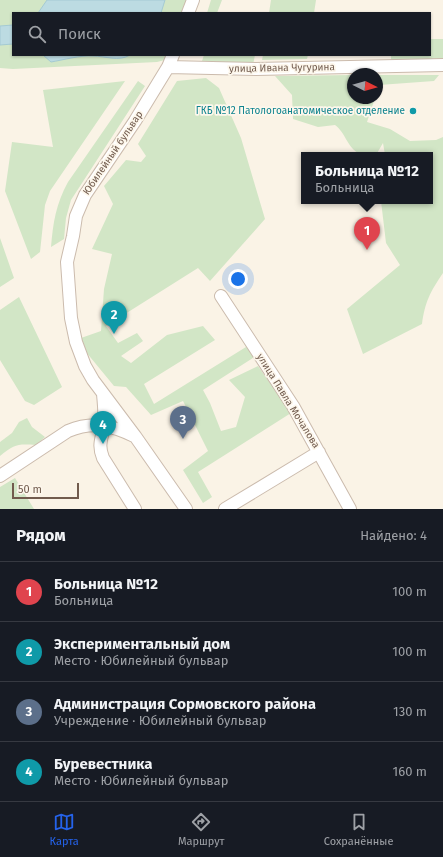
<!DOCTYPE html>
<html lang="ru">
<meta charset="utf-8">
<style>
body{margin:0;font-family:"Fira Sans",sans-serif;background:#242831;color:#f1f3f6}
.compass{position:absolute;left:347px;top:68px;width:36px;height:36px;border-radius:50%;background:#171b24;box-shadow:0 1px 3px #0004;rotate:95deg}
.scale{position:absolute;left:12px;bottom:10px;width:67px;box-sizing:border-box;padding-left:4px;border:2px solid #715b4d;border-top:0;font-size:11px;line-height:14px;white-space:nowrap;color:#715b4d;-webkit-text-stroke:3px #fdf7ec;paint-order:stroke}
.you{position:absolute;left:238px;top:279px;width:14px;height:14px;margin:-10px;border:3px solid #fff;border-radius:50%;background:#1a73e8;box-shadow:0 0 0 6px #1a73e833}
.badge{display:grid;place-items:center;width:26px;height:26px;border-radius:50%;background:#2563eb;color:#fff;font-size:13px;font-weight:700}
.pin{position:absolute;translate:-50% -33px;filter:drop-shadow(0 1px 2px #0008)}
.pin::after{content:'';position:absolute;top:21px;width:14px;height:12px;background:inherit;clip-path:polygon(0 0,100% 0,50% 100%)}
.popup{position:absolute;left:301px;top:152px;width:132px;height:52px;box-sizing:border-box;display:grid;place-content:center;border-radius:0px;background:#171b24;filter:drop-shadow(0 1px 3px #0005);font-size:13px;white-space:nowrap;color:#9ea1a6}
.popup b{font-size:15px;color:#f1f3f6}
.popup::after{content:'';position:absolute;left:50%;top:100%;margin-left:-8px;border:8px solid transparent;border-top-color:#171b24}
.list{margin:0;padding:0;list-style:none}
h2{display:flex;justify-content:space-between;align-items:center;height:52px;margin:0;padding:0 16px;font-size:17px}
h2 small{font-size:13px;font-weight:400;color:#9ea1a6}
.list li{display:grid;grid-template-columns:26px 1fr auto;gap:12px;align-items:center;box-sizing:border-box;height:60px;padding:0 16px;border-top:1px solid #363941}
.list b{display:block;font-size:15px;white-space:nowrap}
.list p{margin:0;font-size:13px;white-space:nowrap;color:#9ea1a6}
.list em{font-size:13px;font-style:normal;color:#9ea1a6}
.icon{flex:none;width:22px;height:22px;fill:none;stroke:currentColor;stroke-width:2;stroke-linecap:round;stroke-linejoin:round}
.map{position:relative;flex:none;width:443px;height:509px;overflow:hidden}
.search{position:absolute;background:#171b24;box-shadow:0 1px 3px #0004;left:12px;right:12px;top:12px;height:44px;display:flex;align-items:center;gap:10px;box-sizing:border-box;padding:0 14px;border-radius:0px;color:#9ea1a6;font-size:15px}
.sheet{height:292px;background:#171b24}
nav{display:flex;justify-content:space-around;align-items:center;box-sizing:border-box;height:56px;border-top:1px solid #363941;background:#171b24;font-size:11px;color:#9ea1a6}
nav a{display:grid;justify-items:center;gap:2px}
nav .on{color:#2563eb}
.map>svg:first-child{display:block}
</style>
<div class="map">
<svg width="443" height="509" viewBox="0 0 443 509">
<rect width="100%" height="100%" fill="#faf3e6"/>
<path fill="#d2e6c6" d="M0 0H189L185 13H13V55H168L165 60 157 62 13 69 0 68Z
M211 0H222L217 13H207Z
M271 0H316L314 13H269Z
M430 39H443V61H391V55H430Z
M204 55H255L253 65 201 64Z
M263 55H308L307 59 262 60Z
M353 75V98H375L367 122 390 129 410 141 436 140 443 137V273C430 292 425 302 422 324L363 354 347 309 400 265 386 243 381 201H430V155H385L383 143 376 155C371 155 364 156 360 154 347 148 346 133 335 125L318 127 293 119 292 95 275 76Z
M377 75H439L434 81 379 85 377 92Z
M206 78 219 88 241 138 265 219 210 281 198 268 106 326 118 343 137 333 143 341 121 356 131 363 167 335 203 326 215 340 144 384 154 404 246 347 237 331 249 327 256 356 203 390 210 403 221 431 236 427 245 397 229 380 258 366 291 413 198 472 212 497 203 503 183 470 208 451 183 401 151 415 126 387 114 386 86 352 81 338 101 331 104 289 112 254 92 249 113 204 104 186 126 160 141 162 146 156 138 144 177 81Z
M125 81 50 191 45 205 40 252 31 259 5 191 12 142 53 147 43 90Z
M138 81 145 86 71 200 66 218 64 239 51 247C53 222 56 204 68 182Z
M0 238 14 278 0 287Z
M19 297 62 387 34 405 25 401 0 360V310Z
M27 418 32 427 45 437 36 445C17 444 15 444 0 456V442L12 433 19 422Z
M15 478 34 509H0V487Z"/>
<path fill="#bcdbe2" stroke="#a4cad3" d="M47 0H165L161 13H38Z
M13 25V44L0 45V26Z
M43 55H130C119 62 105 56 93 56 81 55 63 60 51 62Z"/>
<g fill="none" stroke-linecap="round" stroke-linejoin="round">
<g stroke="#cbbbad" stroke-width="14">
<path id="minor" d="M188 13 193 0
M173 55 168 67 135 121 85 195 76 216 73 236 67 262 71 318 76 342 85 366 93 380 135 436 186 509
M168 67 256 69 443 65
M221 296 293 406 350 509
M103 394C104 404 105 414 104 423 103 438 97 443 103 458L135 509
M0 476 68 431C92 421 111 425 134 436
M225 509 319 452"/>
</g>
<use href="#minor" stroke="#fff" stroke-width="12"/>
</g>
<circle fill="#0f9aa8" stroke="#fdf7ec" stroke-width="1.5" cx="413" cy="111" r="4"/>
<g text-anchor="middle" dominant-baseline="central" stroke-width="3.5" stroke-linejoin="round" paint-order="stroke">
<g font-size="10" fill="#715b4d" stroke="#fdf7ec">
<text transform="translate(282 68) rotate(-1)">улица Ивана Чугурина</text>
<text transform="translate(113 153) rotate(-56)">Юбилейный бульвар</text>
<text transform="translate(288 401) rotate(58)">улица Павла Мочалова</text>
</g>
<g font-size="10" fill="#0d838f" stroke="#fdf7ec" text-anchor="end">
<text x="405" y="111">ГКБ №12 Патологоанатомическое отделение</text>
</g>
</g>
</svg>
<svg class="compass" viewBox="-18 -18 36 36"><path d="M0-13l5 13h-10z" fill="#e53935"/><path d="M0 13l5-13h-10z" fill="#9ea1a6"/></svg>
<div class="scale">50 m</div>
<div class="you"></div>
<div class="pin badge" style="left:367px;top:250px;background:#e0444e">1</div>
<div class="popup"><b>Больница №12</b>Больница</div>
<div class="pin badge" style="left:114px;top:334px;background:#0f9aa8">2</div>
<div class="pin badge" style="left:183px;top:439px;background:#5c6f8a">3</div>
<div class="pin badge" style="left:103px;top:444px;background:#0f9aa8">4</div>
<div class="search"><svg class="icon" aria-label="search" viewBox="0 0 24 24"><circle cx="10" cy="10" r="6"/><path d="M15 15l6 6"/></svg>Поиск</div>
</div>
<section class="sheet">
<h2>Рядом<small>Найдено: 4</small></h2>
<ul class="list">
<li><span class="badge" style="background:#e0444e">1</span><div><b>Больница №12</b><p>Больница</p></div><em>100 m</em></li>
<li><span class="badge" style="background:#0f9aa8">2</span><div><b>Экспериментальный дом</b><p>Место · Юбилейный бульвар</p></div><em>100 m</em></li>
<li><span class="badge" style="background:#5c6f8a">3</span><div><b>Администрация Сормовского района</b><p>Учреждение · Юбилейный бульвар</p></div><em>130 m</em></li>
<li><span class="badge" style="background:#0f9aa8">4</span><div><b>Буревестника</b><p>Место · Юбилейный бульвар</p></div><em>160 m</em></li>
</ul>
</section>
<nav>
<a class="on"><svg class="icon" aria-label="map" viewBox="0 0 24 24"><path d="M3 6l6-2 6 2 6-2v14l-6 2-6-2-6 2zM9 4v14M15 6v14"/></svg>Карта</a>
<a><svg class="icon" aria-label="directions" viewBox="0 0 24 24"><path d="M12 3l9 9-9 9-9-9zM9 14v-3h6M13 9l2 2-2 2"/></svg>Маршрут</a>
<a><svg class="icon" aria-label="saved" viewBox="0 0 24 24"><path d="M7 4h10v16l-5-4-5 4z"/></svg>Сохранённые</a>
</nav>
